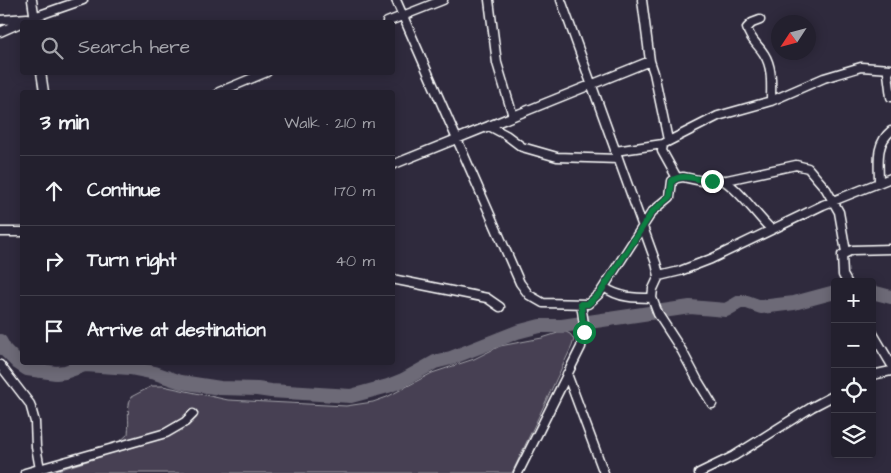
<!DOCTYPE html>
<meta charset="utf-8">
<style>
body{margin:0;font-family:"Architects Daughter",sans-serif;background:#2f2d3a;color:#f1f3f6}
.controls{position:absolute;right:15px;bottom:15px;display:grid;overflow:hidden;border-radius:5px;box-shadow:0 2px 12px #0003}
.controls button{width:45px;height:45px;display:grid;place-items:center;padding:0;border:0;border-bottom:1px solid #403e4a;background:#23202e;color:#f1f3f6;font:25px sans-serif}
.compass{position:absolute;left:771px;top:15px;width:45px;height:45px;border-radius:50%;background:#23202e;box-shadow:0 2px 12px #0003;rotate:234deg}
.stop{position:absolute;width:15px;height:15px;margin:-11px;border:4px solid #0b8043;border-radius:50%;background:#fff}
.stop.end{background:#0b8043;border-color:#fff;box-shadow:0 1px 5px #0008}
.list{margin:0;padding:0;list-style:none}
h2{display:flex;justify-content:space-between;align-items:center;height:65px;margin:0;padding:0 20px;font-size:21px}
h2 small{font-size:16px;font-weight:400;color:#a3a3aa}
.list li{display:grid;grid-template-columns:32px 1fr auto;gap:15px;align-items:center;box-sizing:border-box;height:70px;padding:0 20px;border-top:1px solid #403e4a}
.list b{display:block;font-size:19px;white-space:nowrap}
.list em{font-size:16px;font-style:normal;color:#a3a3aa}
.icon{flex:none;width:28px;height:28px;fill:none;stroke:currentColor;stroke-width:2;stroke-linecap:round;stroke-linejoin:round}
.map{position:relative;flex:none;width:891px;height:473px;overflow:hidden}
.search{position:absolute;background:#23202e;box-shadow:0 2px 12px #0003;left:20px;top:20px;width:375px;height:55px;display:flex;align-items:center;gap:12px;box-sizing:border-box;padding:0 18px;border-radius:5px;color:#a3a3aa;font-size:19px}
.panel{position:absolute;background:#23202e;box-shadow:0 2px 12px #0003;left:20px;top:90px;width:375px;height:275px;border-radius:5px}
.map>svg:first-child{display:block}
</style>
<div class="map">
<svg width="891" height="473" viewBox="0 0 891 473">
<rect width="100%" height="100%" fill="#2f2a3d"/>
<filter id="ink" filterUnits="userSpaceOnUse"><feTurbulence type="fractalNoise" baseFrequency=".02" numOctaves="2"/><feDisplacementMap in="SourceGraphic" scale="10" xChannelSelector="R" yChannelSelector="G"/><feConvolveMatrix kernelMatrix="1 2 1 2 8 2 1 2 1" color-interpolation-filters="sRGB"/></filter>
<g filter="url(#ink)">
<path fill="#464152" stroke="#a2a0a8" d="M564 331 570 334 574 339 572 346 512 473H48L104 456 128 434C130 419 126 411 131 397L152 386H163L228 400 346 406 373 402 387 397 432 373 474 359 500 346 542 338Z"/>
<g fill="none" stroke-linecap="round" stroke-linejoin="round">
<path stroke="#6d6a77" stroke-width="14" d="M872 292 891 297
M0 341 5 350 18 363 27 369 56 373 65 372 85 365 130 368 155 373 181 382 220 388 257 389 271 391 351 396 388 386 403 380 435 362 451 358 517 332 540 326H562L690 307 726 310 740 302H747L761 307 794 303 835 292"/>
<g stroke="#fff" stroke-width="11">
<path id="street" d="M32 0 35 20
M396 0 520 283 529 295 543 303 588 304 600 293 652 212 670 197 672 181 677 178 683 177 702 181 727 180 796 165 808 168 826 189 839 212 846 252
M489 0 497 63 513 116
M561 0 656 263 659 276 653 289 652 298 658 314 682 351 698 381 712 404
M642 0 650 61 654 73 668 140
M0 20 27 18
M760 20 752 23 747 28C750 40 758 44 764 54 773 68 771 85 771 101
M387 22 443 0
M0 32 34 17 83 0
M891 69 888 73 891 97
M41 72 44 92
M219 92 267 72
M489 126 506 135 522 147 557 157 618 159
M663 144 662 151 677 178
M615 151 663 144 718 116 771 101 824 78 861 67 891 69
M392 165 650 61
M723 180C742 192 755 214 771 229
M879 182C879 163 875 144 891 131
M0 232H22
M659 276 680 271 711 259 823 205 891 178
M392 279 487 298 500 307
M847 282 843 275 842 255 852 250 891 249
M604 287C619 298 635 298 652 298
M872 332 891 364
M0 365 30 404 35 422 36 447 40 469
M567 374 604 473
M872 375 891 371
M25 473 166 433 185 422 193 414
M518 473 581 347 584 324 581 304
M699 473 734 456 812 407 835 395"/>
</g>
<use href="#street" stroke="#2f2a3d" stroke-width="8"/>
</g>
</g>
<g fill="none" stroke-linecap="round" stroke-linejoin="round" filter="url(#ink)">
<path stroke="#0b8043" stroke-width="6" d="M584 332 581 304H588L600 293 652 212 670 197 672 181C684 172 698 181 712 181"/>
</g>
</svg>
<div class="controls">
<button>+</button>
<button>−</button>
<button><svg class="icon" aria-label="locate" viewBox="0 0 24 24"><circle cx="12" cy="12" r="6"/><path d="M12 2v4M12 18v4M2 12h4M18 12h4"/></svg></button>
<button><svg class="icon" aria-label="layers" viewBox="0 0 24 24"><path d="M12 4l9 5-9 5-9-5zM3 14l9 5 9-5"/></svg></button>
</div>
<svg class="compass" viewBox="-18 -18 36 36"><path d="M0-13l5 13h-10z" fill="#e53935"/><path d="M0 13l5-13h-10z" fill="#a3a3aa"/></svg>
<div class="stop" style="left:584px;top:332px"></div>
<div class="stop end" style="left:712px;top:181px"></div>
<div class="search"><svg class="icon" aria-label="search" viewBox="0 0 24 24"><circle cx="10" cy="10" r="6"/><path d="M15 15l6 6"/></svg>Search here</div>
<section class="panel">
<h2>3 min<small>Walk · 210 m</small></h2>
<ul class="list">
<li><svg class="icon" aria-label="ahead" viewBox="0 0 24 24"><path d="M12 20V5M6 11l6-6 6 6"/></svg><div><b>Continue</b></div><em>170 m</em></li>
<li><svg class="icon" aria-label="right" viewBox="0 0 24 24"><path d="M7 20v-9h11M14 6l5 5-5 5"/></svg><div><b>Turn right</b></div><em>40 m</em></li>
<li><svg class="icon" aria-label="arrive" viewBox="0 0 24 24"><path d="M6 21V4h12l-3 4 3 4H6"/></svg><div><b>Arrive at destination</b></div></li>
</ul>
</section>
</div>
